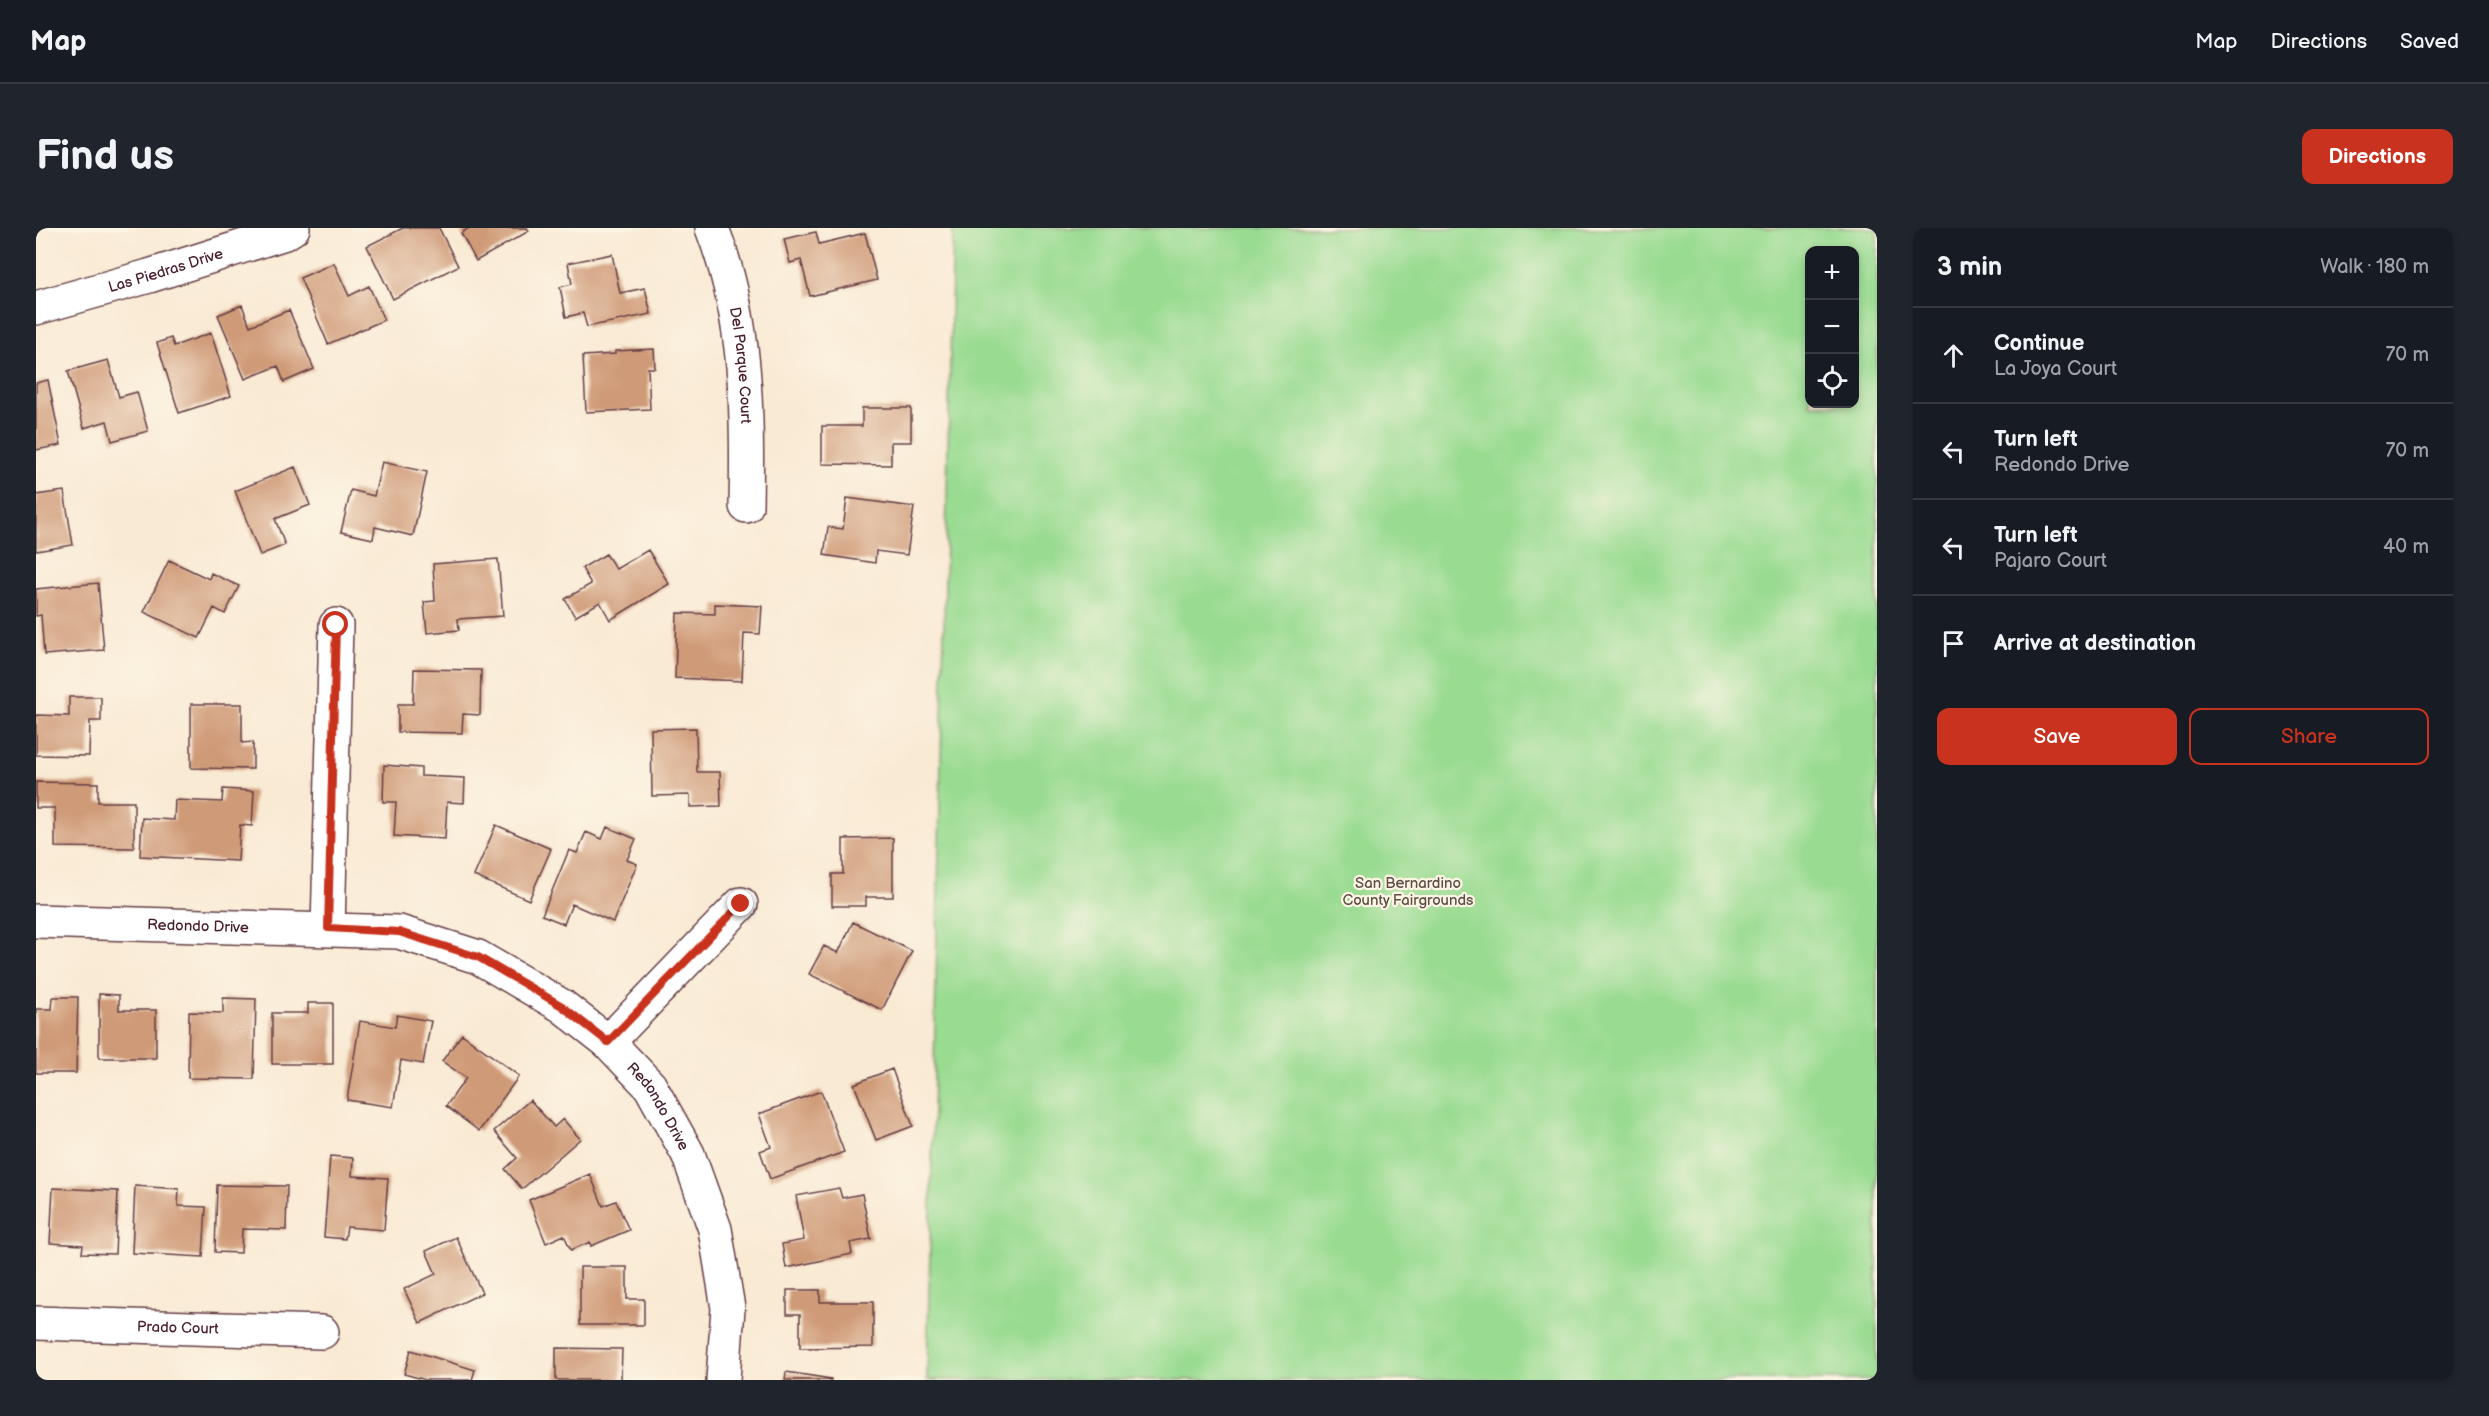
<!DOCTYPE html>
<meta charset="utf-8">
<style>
body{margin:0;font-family:"Balsamiq Sans",sans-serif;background:#20242c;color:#f1f3f6}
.controls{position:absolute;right:18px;top:18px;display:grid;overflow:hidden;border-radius:12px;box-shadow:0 3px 9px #0003}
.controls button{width:54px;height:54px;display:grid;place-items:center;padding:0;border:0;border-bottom:2px solid #363941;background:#171b24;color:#f1f3f6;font:30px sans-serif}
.stop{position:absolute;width:18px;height:18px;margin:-14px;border:4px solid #c8321e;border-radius:50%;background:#fff}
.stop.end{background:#c8321e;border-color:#fff;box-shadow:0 2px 6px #0008}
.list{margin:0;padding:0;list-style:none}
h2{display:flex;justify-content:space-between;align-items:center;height:78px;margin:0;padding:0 24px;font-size:26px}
h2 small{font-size:20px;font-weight:400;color:#9ea1a6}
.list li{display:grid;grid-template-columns:39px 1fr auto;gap:18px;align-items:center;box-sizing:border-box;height:96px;padding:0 24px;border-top:2px solid #363941}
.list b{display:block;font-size:22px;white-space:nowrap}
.list p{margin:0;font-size:20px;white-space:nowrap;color:#9ea1a6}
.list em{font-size:20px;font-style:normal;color:#9ea1a6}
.actions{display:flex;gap:12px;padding:18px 24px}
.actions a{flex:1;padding:14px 0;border:2px solid #c8321e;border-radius:12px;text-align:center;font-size:21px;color:#c8321e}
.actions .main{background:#c8321e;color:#fff}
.icon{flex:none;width:33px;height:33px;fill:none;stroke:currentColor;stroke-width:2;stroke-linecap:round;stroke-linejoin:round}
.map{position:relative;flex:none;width:1841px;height:1152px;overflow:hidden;border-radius:12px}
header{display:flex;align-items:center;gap:36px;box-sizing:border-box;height:84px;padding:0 30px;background:#171b24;border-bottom:2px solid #363941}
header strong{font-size:28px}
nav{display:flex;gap:33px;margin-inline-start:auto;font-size:21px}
.intro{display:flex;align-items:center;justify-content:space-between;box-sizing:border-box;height:144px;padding:0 36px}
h1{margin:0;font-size:42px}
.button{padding:15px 27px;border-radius:12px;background:#c8321e;color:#fff;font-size:21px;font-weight:700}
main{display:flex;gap:36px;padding:0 36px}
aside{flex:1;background:#171b24;border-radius:12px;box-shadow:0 3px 9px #0003}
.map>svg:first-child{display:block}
</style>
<header>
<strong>Map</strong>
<nav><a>Map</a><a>Directions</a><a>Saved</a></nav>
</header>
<div class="intro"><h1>Find us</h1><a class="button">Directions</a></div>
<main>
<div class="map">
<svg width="1841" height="1152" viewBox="0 0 1841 1152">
<rect width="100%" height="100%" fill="#fcf5e5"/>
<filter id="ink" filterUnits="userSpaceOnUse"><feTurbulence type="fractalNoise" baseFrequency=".0167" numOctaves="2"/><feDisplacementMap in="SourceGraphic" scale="12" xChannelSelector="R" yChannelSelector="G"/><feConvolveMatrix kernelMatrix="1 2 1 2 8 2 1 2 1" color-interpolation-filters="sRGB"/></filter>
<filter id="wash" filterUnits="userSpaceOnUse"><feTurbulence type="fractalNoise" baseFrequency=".008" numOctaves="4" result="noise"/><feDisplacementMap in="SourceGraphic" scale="24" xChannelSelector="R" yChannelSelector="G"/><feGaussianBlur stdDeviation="1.35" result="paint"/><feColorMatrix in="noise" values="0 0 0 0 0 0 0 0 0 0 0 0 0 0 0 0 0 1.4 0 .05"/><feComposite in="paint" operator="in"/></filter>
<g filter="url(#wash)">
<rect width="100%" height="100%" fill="#f9ead4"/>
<path fill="#9adb92" stroke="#727d5e" stroke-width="1.5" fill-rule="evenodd" d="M917 0H1841V1152H891ZM1774 22H1818V176H1774Z"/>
<g id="blocks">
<path fill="#cf9a77" d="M367 0H403L422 38 357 71 331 18Z
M433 0H491L493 3 440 33 425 5Z
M780 4 783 16 829 5 841 52 774 68 765 32 754 35 748 11Z
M576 26 584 65 609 60 615 86 551 99 547 85 530 89 524 59 536 56 532 35Z
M298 35 313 68 333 58 348 92 292 116 264 50Z
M206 77 214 98 253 82 278 141 248 154 242 138 209 151 182 87Z
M175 105 195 168 143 185 121 115 135 110 138 118Z
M618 121 619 140H612L614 181 550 184 547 128 579 126V123Z
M72 132 83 169 101 164 112 203 76 213 71 193 48 200 32 143Z
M12 152 25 217 0 222V155Z
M826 180H875V214H855V237L786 236V198H826Z
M346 234 391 244 377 308 339 299 337 311 305 304 315 262 338 268Z
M259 239 274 277 239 291 249 317 224 327 199 263Z
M28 263 37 317 0 323V267Z
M811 270 878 279 871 327 840 323 839 335 788 327 792 299 807 301Z
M612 322 633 356 574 392 564 374 539 389 529 371 555 356 546 340 570 326 580 341Z
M462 331 467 388 422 391 423 402 391 405 388 374 399 373 397 336Z
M133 332 173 351 175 345 203 358 189 386 178 380 163 410 108 384Z
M62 355 68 422 8 427 5 387 0 388V361Z
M679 376 726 378 724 406 708 405 706 453 639 450 641 385 679 386Z
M378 441 445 442 444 487 427 486 426 505 362 504V476H377Z
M33 469H65V493H54L53 528 0 527V487L33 488Z
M155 476H206V515L217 514V541L155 540Z
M660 500 661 544H684L685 578 654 579V567L616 568 615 501Z
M348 537 385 540V548L429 550 428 575 411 574 409 611 358 608 360 574H347Z
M0 554 62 555V574H98V620L19 619V580H0Z
M187 561 218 563 216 598 204 597 202 633 104 628 106 590 138 592 139 572 186 574Z
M460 597 515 621 493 672 438 648Z
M571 599 600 611 591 632 601 636 577 694 536 676 528 696 506 687 533 622 541 625 550 604 566 611Z
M857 610V669H830V678H796V646H807V611Z
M817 694 876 723 846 782 773 746 788 718 802 725Z
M63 766 83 767V782H120V830H63Z
M17 769H42L40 845H0V781H16Z
M187 770 220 771 218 851 152 850 153 784 187 785Z
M272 775H297V836H236V785H272Z
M361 787 395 793 387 836 365 832 357 879 311 872 324 793 359 799Z
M426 806 483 848 443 903 410 878 430 850 406 833Z
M856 841 877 898 840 912 818 856Z
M785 863 808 924 734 951 724 923 735 919 723 886Z
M494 872 518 899 527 891 544 911 486 961 469 941 481 930 458 903Z
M294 928 317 930 316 948 352 950 348 1002 311 999 309 1011 288 1009Z
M554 946 567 978 580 973 593 1002 555 1018 554 1014 535 1022 528 1007 510 1015 493 972Z
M181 957 251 958 250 1002 206 1001 205 1025 179 1024Z
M99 958 143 961 142 978 170 979 167 1029 96 1025Z
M17 960 82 963 79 1026 46 1025 47 1017 14 1015Z
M803 960 806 970 826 966 835 1011 814 1015 816 1026 750 1040 746 1016 768 1012 760 968Z
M420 1009 446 1065 384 1095 368 1061 400 1046 390 1023Z
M544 1039H591V1071H608V1097H544Z
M751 1062H784V1074H837V1119L764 1120V1086H751Z
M520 1120 586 1121 585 1152H520Z
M375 1122 439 1142 436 1152H390L368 1146Z
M750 1144 795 1151V1152H749Z"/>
</g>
</g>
<g filter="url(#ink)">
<use href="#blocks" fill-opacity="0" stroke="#643d44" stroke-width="1.5"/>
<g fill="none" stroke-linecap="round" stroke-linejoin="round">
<g stroke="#643d44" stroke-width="36">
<g id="minor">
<path id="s1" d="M676 0C711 90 712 183 710 278"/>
<path id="s2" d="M0 80 113 48 249 5 257 0"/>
<path id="s3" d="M0 693 363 704 442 729 526 778 572 814 614 858 652 926 679 1001 692 1080 687 1152"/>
<path d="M292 700 300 397"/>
<path d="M572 814 705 676"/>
<path id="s4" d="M0 1095 286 1104"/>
</g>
</g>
<use href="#minor" stroke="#fff" stroke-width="33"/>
</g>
</g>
<g fill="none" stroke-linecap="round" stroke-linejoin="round" filter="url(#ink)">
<path stroke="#c8321e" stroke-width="8" d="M300 397 292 700 363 704 442 729 526 778 572 814 705 676"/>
</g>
<g text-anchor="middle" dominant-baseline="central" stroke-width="4.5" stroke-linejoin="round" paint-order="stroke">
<g font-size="15" fill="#4a1f2b" stroke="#fcf5e5">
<text stroke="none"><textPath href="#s2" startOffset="135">Las Piedras Drive</textPath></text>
<text stroke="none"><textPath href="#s1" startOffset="141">Del Parque Court</textPath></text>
<text stroke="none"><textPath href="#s3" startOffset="162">Redondo Drive</textPath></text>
<text stroke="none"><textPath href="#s3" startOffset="684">Redondo Drive</textPath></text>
<text stroke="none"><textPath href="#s4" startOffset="142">Prado Court</textPath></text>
</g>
<g font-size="15" fill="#5e4e45" stroke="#fcf5e5">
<text x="1372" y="655">San Bernardino<tspan x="1372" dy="17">County Fairgrounds</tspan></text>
</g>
</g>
</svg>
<div class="controls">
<button>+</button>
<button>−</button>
<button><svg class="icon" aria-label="locate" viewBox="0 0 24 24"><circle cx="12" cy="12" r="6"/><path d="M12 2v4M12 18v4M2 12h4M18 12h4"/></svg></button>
</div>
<div class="stop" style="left:300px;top:397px"></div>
<div class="stop end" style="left:705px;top:676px"></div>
</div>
<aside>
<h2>3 min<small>Walk · 180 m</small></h2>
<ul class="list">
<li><svg class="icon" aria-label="ahead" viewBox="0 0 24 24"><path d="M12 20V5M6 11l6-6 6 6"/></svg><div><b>Continue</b><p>La Joya Court</p></div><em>70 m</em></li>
<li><svg class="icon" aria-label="left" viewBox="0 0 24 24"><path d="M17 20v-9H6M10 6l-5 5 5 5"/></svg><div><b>Turn left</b><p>Redondo Drive</p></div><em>70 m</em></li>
<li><svg class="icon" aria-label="left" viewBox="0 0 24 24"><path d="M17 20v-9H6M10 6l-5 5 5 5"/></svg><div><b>Turn left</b><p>Pajaro Court</p></div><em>40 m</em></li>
<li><svg class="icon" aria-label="arrive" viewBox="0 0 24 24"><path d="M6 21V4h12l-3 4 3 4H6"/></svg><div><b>Arrive at destination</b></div></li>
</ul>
<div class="actions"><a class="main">Save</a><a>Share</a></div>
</aside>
</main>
